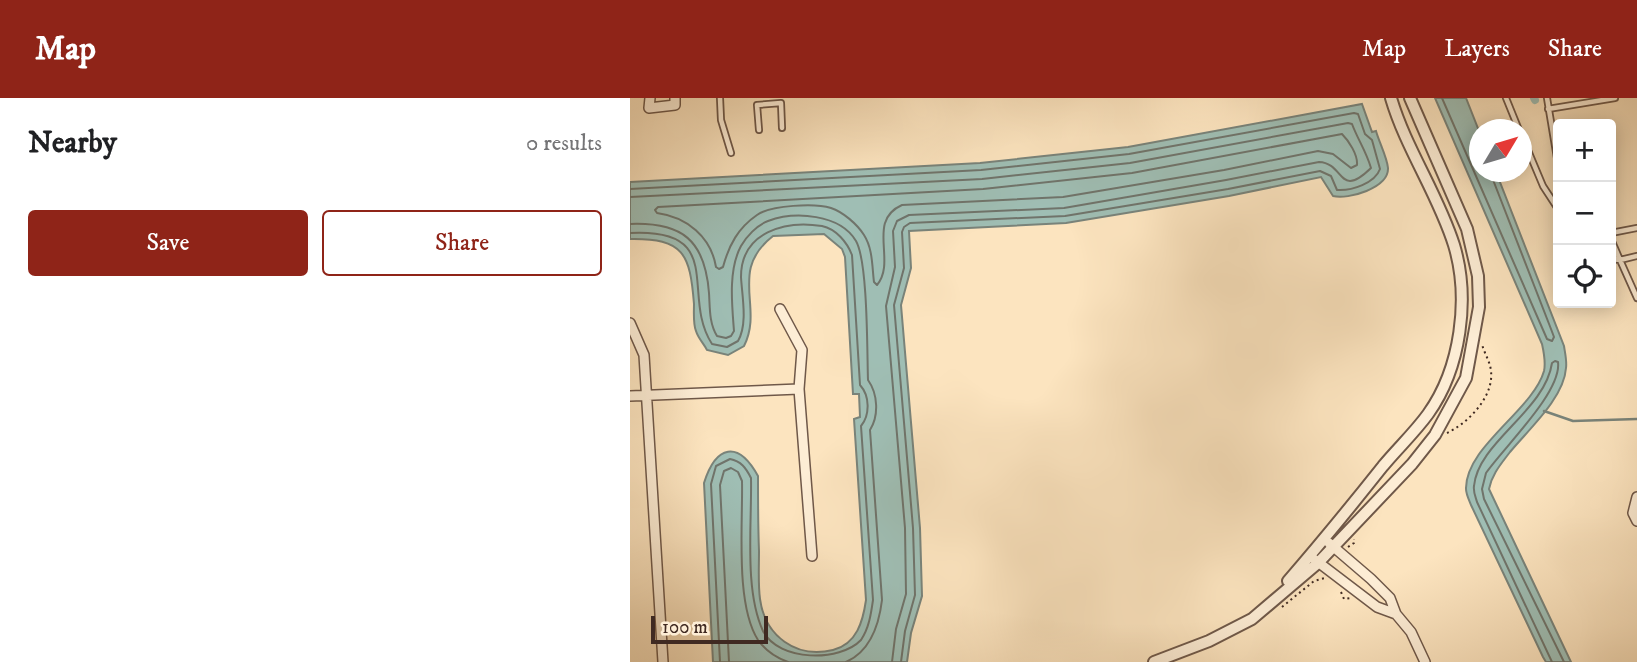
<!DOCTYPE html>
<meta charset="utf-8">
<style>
body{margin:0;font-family:"IM FELL DW Pica",serif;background:#f6f6f6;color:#202124}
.controls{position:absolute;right:21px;top:21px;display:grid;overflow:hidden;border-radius:7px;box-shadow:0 4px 18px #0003}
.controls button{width:63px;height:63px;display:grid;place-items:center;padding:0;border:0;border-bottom:2px solid #e0e0e0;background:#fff;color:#202124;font:35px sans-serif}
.compass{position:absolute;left:839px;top:21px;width:63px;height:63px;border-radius:50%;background:#fff;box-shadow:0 4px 18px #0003;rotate:52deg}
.scale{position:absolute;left:21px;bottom:18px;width:117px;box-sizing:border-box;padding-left:7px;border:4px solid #402a22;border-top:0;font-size:19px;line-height:24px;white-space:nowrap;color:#402a22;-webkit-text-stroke:5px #fdedd5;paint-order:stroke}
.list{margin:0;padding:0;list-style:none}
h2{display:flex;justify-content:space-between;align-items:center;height:91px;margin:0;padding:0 28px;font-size:30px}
h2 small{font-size:23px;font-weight:400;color:#757577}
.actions{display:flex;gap:14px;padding:21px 28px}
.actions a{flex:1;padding:16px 0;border:2px solid #8f2418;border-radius:7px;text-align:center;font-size:24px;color:#8f2418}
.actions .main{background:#8f2418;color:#fff}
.icon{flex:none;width:38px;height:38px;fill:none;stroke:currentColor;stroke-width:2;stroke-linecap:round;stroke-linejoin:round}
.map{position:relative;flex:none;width:1007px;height:564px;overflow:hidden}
header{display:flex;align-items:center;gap:42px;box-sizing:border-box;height:98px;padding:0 35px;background:#8f2418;color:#fff}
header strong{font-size:33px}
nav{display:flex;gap:38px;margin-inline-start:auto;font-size:24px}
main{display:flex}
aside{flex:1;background:#fff}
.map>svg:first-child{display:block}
</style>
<header>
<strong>Map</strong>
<nav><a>Map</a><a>Layers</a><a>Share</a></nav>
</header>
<main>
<aside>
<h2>Nearby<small>0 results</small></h2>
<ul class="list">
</ul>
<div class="actions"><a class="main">Save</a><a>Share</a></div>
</aside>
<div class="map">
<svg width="1007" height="564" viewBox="0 0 1007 564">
<rect width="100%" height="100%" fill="#fce4bf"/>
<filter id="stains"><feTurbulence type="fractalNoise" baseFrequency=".00286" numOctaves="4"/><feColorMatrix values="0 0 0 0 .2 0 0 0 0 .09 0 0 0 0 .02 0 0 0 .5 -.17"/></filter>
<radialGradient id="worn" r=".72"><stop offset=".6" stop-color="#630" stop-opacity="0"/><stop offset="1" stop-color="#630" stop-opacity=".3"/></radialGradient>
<path fill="#9fbeb4" stroke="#79837a" stroke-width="2" d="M805 0H836L849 33 850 74H866L934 248C935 255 937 263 936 270 934 300 899 331 880 354 871 366 862 376 859 391L941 564H916L913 559 841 407C839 402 836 396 836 391 835 349 903 312 914 273 916 264 914 255 912 246Z
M732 6 742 34 746 33C749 44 757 59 758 70 759 90 718 102 703 98L691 79 599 98 436 125 279 133 281 170 271 207 290 430 292 498 281 535 277 564H83L74 385C86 347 108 342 128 378 128 403 128 428 129 453 129 469 128 486 130 501 135 538 166 561 203 552 227 546 233 523 236 502L224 321 230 319 229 296H223L215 159 212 151 194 136 143 138C98 173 134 209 114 248L98 257 77 252C74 246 68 240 66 233 63 226 64 214 64 206 60 156 54 140 0 141V84L350 65 498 49Z"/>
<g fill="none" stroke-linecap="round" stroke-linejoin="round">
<path stroke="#70746b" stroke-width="2" d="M812 0 917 241 922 243 924 239 921 231 860 74
M712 36C719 43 728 57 727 67L721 70 703 56 688 53 594 72 433 99 272 107C236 123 267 163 247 187L244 184C242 169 243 151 234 137 227 126 213 114 201 110 185 105 141 107 127 117 108 130 99 147 93 169L89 171 86 169C81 139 57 119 27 115L25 112 28 109 353 91 502 75Z
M0 91 351 72 499 56 724 15 728 16 735 36 742 42 750 71C745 85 722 93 707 92L701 78 690 73 598 91 435 118 280 125 274 129 272 134 274 170 264 207 283 430 285 497 275 533 271 564
M0 99 352 81 500 65 718 25 722 26C728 42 736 53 741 70 708 102 715 65 689 64L596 82 434 110 279 117 267 123 263 133 265 169 256 208 275 430 276 496 266 531 262 564
M0 126C52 124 75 142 79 195 80 210 79 225 87 238L96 240 101 238 104 233C102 207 98 172 111 148 116 139 127 127 138 123 165 113 210 116 226 143 238 164 237 254 238 282 248 296 249 318 240 332L252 502C249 527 241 553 216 564
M0 135C98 130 50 197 82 246L97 249 108 243C118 226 112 198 111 179 111 134 155 122 192 128 206 131 217 144 222 157L230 287C240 298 240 317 231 328L243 502C241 516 239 530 231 542 210 564 149 564 133 533 114 492 122 426 121 380 116 370 111 363 100 361L86 368 81 386 90 564
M99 564 90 387 94 373 101 370 108 374 112 383C113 426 105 506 128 542 135 552 147 560 158 564
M922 564 847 404C846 400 843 394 844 388 848 344 915 313 922 265L925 263 928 264C932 294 874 349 856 375L852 391 854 401 934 564"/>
<path stroke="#79837a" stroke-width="2.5" d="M914 313 943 323 1007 321"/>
<path stroke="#9fbeb4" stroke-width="8" d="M904 0 905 2"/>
<g stroke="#6f5849" stroke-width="8">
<path id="service" d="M90 0 91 22 101 55
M876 0 889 32
M917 0 928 66
M918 11 985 0
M129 32 127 7 151 5 152 30
M892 38 913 88 928 111
M981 135 1007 130
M981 141 990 162 1007 158
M981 161 990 162 1007 200"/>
</g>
<g stroke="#6f5849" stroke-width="12">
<path id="minor" d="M20 0 19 10 45 7V0
M150 211 172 252 169 291 182 458
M0 225 14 257 33 564
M0 298 169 291
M1007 399 1003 415 1007 423
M699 445 741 481 760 500 766 516 781 534 795 564
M684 461 747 509 766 516"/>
</g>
<g stroke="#6f5849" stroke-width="14">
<path id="tertiary" d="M658 483C691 445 722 407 753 368 768 350 785 334 798 316 831 270 840 200 824 147 808 96 776 51 761 0
M524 564 579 543 622 521 688 465 782 366 805 337 836 280 849 209 848 178 837 131 780 0"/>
</g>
<path stroke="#402a22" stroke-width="2" stroke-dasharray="2 3.5" stroke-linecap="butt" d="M817 335C838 325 864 299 861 273 860 263 854 255 852 246
M718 449 724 445V441
M711 494 714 501 721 500
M652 509 684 483 695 480"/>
<use href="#service" stroke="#fdedd5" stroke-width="4.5"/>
<use href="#minor" stroke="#fdedd5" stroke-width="9"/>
<use href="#tertiary" stroke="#fdedd5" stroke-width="10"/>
</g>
<rect width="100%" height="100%" filter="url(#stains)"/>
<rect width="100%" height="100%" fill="url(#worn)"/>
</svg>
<div class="controls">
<button>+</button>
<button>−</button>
<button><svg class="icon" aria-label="locate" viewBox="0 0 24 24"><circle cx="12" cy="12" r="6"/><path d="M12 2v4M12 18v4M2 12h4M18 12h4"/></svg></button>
</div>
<svg class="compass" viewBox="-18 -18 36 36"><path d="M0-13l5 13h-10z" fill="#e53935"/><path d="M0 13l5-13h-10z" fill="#757577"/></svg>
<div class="scale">100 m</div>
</div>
</main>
